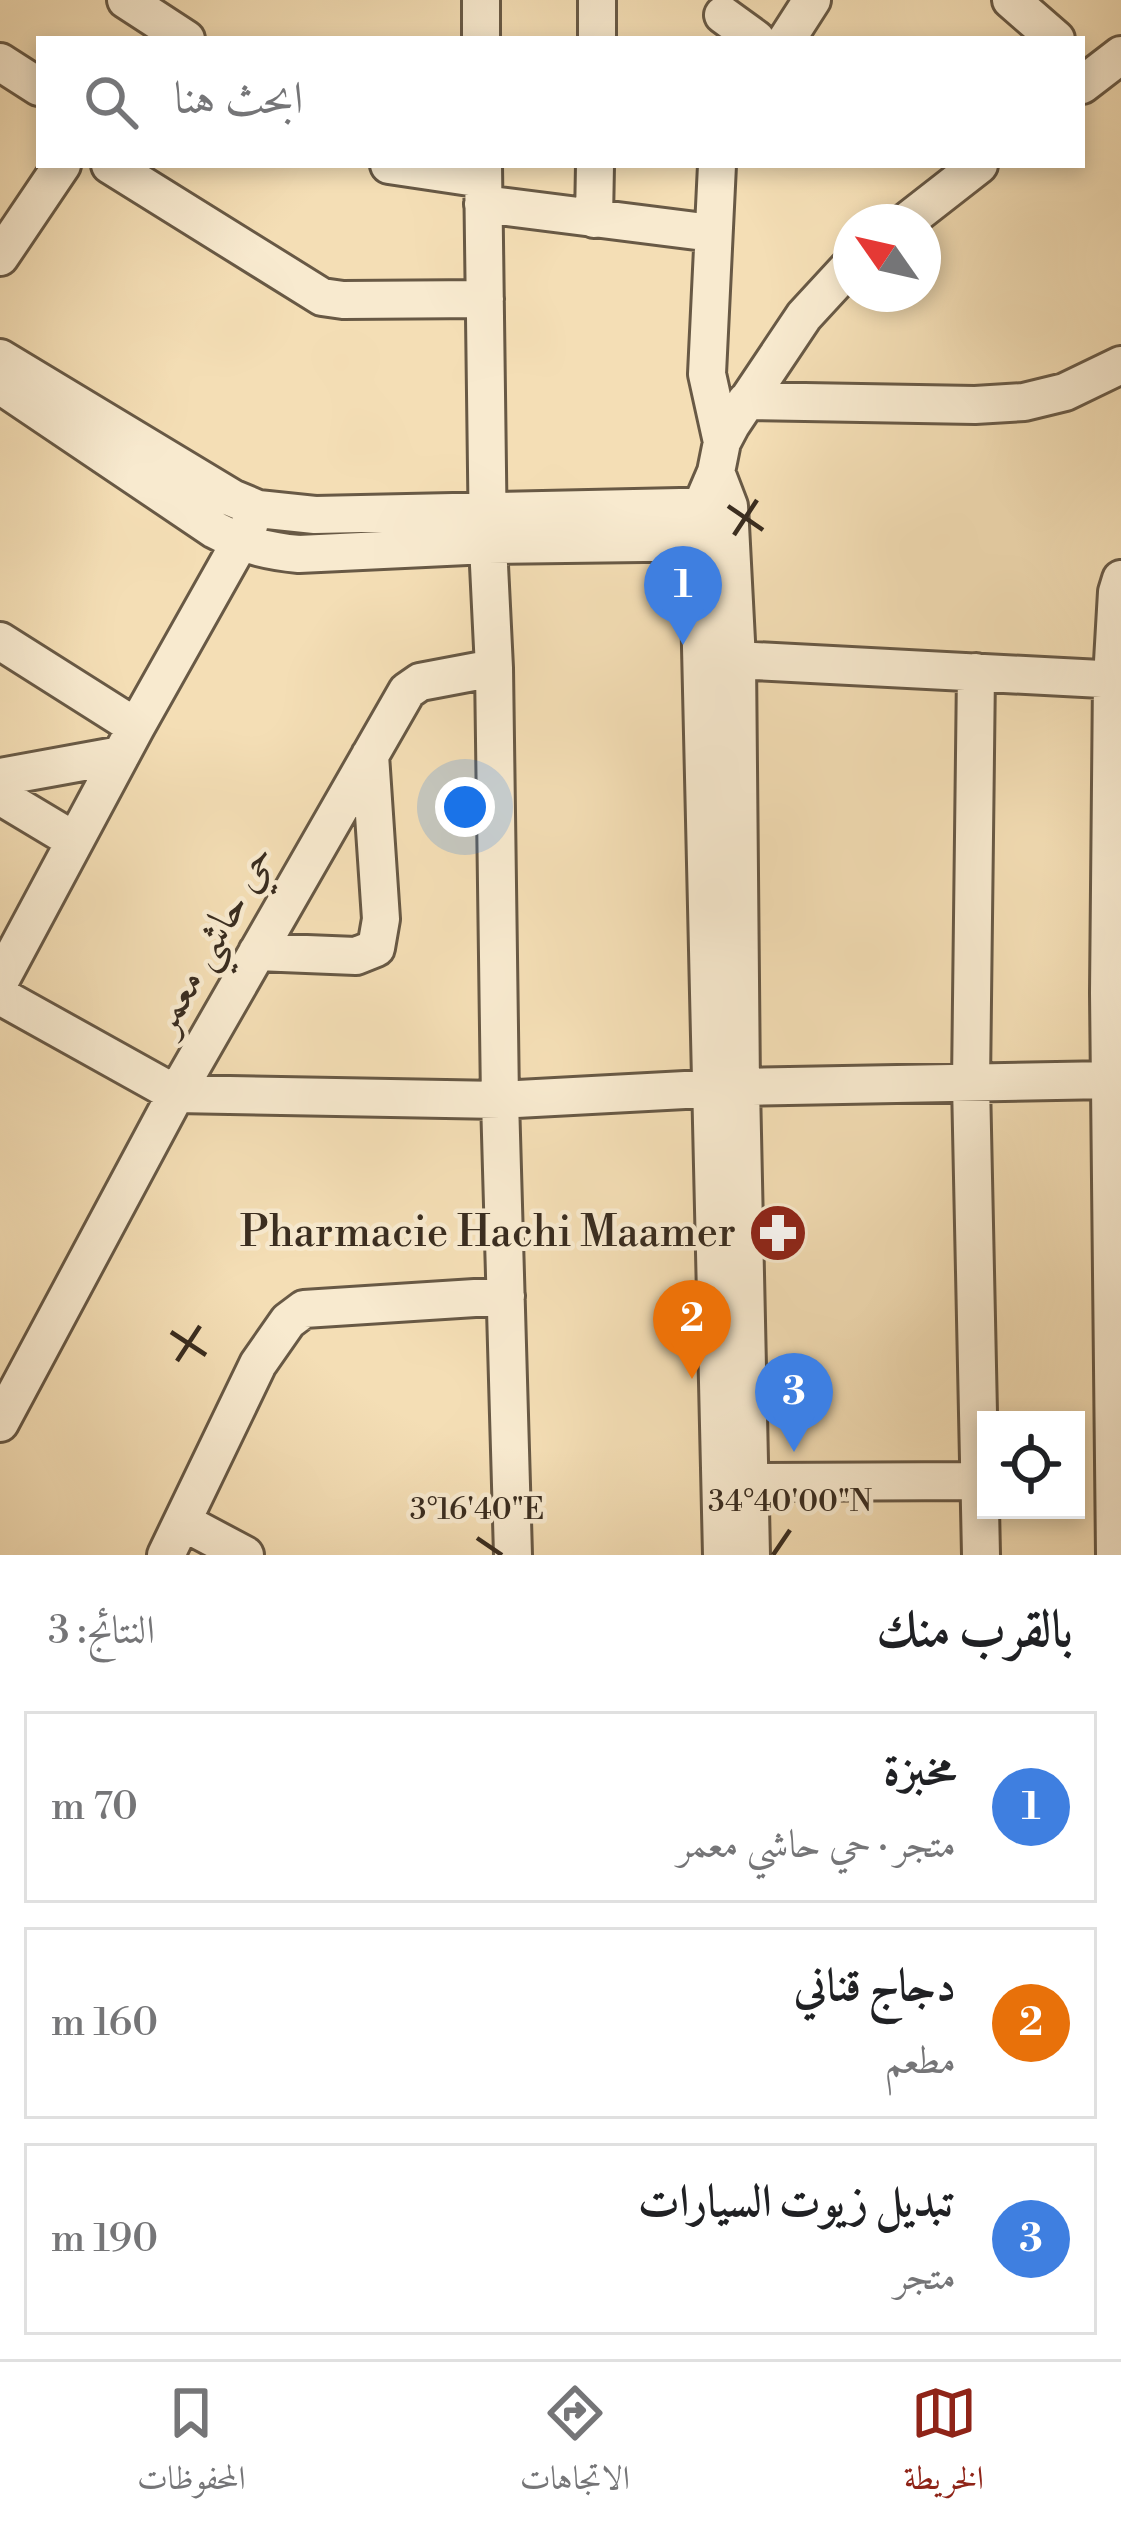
<!DOCTYPE html>
<html lang="ar">
<meta charset="utf-8">
<style>
body{margin:0;font-family:"Libre Bodoni",Amiri,serif;background:#f6f6f6;color:#202124;direction:rtl}
.controls{position:absolute;right:36px;bottom:36px;display:grid;overflow:hidden;border-radius:0px;box-shadow:0 6px 18px #0003}
.controls button{width:108px;height:108px;display:grid;place-items:center;padding:0;border:0;border-bottom:3px solid #e0e0e0;background:#fff;color:#202124;font:60px sans-serif}
.compass{position:absolute;left:833px;top:204px;width:108px;height:108px;border-radius:50%;background:#fff;box-shadow:0 6px 18px #0003;rotate:304deg}
.you{position:absolute;left:465px;top:807px;width:42px;height:42px;margin:-30px;border:9px solid #fff;border-radius:50%;background:#1a73e8;box-shadow:0 0 0 18px #1a73e833}
.badge{display:grid;place-items:center;width:78px;height:78px;border-radius:50%;background:#8f2418;color:#fff;font-size:39px;font-weight:700}
.pin{position:absolute;translate:-50% -99px;filter:drop-shadow(0 3px 6px #0008)}
.pin::after{content:'';position:absolute;top:63px;width:42px;height:36px;background:inherit;clip-path:polygon(0 0,100% 0,50% 100%)}
.list{margin:0;padding:0;list-style:none}
h2{display:flex;justify-content:space-between;align-items:center;height:156px;margin:0;padding:0 48px;font-size:51px}
h2 small{font-size:39px;font-weight:400;color:#757577}
.list li{display:grid;grid-template-columns:78px 1fr auto;gap:36px;align-items:center;box-sizing:border-box;height:192px;margin:0 24px 24px;padding:0 24px;border:3px solid #e0e0e0;border-radius:0px}
.list b{display:block;font-size:45px;white-space:nowrap}
.list p{margin:0;font-size:39px;white-space:nowrap;color:#757577}
.list em{font-size:39px;font-style:normal;color:#757577}
.icon{flex:none;width:66px;height:66px;fill:none;stroke:currentColor;stroke-width:2;stroke-linecap:round;stroke-linejoin:round}
.map{position:relative;flex:none;width:1121px;height:1555px;overflow:hidden;direction:ltr}
.search{position:absolute;background:#fff;box-shadow:0 6px 18px #0003;left:36px;right:36px;top:36px;height:132px;display:flex;align-items:center;gap:30px;box-sizing:border-box;padding:0 42px;border-radius:0px;color:#757577;font-size:45px}
.sheet{height:804px;background:#fff}
nav{display:flex;justify-content:space-around;align-items:center;box-sizing:border-box;height:168px;border-top:3px solid #e0e0e0;background:#fff;font-size:33px;color:#757577}
nav a{display:grid;justify-items:center;gap:6px}
nav .on{color:#8f2418}
.map>svg:first-child{display:block}
</style>
<div class="map">
<svg width="1121" height="1555" viewBox="0 0 1121 1555">
<rect width="100%" height="100%" fill="#f4deb5"/>
<filter id="stains"><feTurbulence type="fractalNoise" baseFrequency=".00167" numOctaves="4"/><feColorMatrix values="0 0 0 0 .2 0 0 0 0 .09 0 0 0 0 .02 0 0 0 .5 -.17"/></filter>
<radialGradient id="worn" r=".72"><stop offset=".6" stop-color="#630" stop-opacity="0"/><stop offset="1" stop-color="#630" stop-opacity=".3"/></radialGradient>
<g fill="none" stroke-linecap="round" stroke-linejoin="round">
<g stroke="#685945" stroke-width="42">
<path id="minor" d="M126 0 186 39
M481 0V39
M1011 0 1056 39
M723 15 756 39
M597 39V0
M787 39 812 0
M0 62 39 87
M1082 85 1121 55
M110 165 322 297 343 300 485 299
M389 165 483 179
M717 165 707 374 722 442
M483 204 712 233
M594 219 595 165
M906 222 979 165
M0 257 62 165
M0 358 232 498 258 509 315 515 726 506
M0 385 215 530C243 545 268 551 299 554L488 545 721 542
M746 401 975 405 1024 402 1065 392 1121 365
M716 472 729 506 737 660 741 1087 751 1555
M0 641 136 727
M716 659 1121 680
M494 668 500 1100 513 1555
M976 672 971 1083 981 1555
M0 777 121 755
M0 796 75 841
M257 952 356 956 376 948 381 919 370 755
M0 981 136 727 249 526
M0 996 176 1094 500 1100 741 1087 1110 1080
M0 1423 176 1094 407 691 420 682 494 668 488 545 483 165
M749 1482 979 1481
M183 1522 245 1555
M166 1555 258 1364 288 1321 304 1309 506 1296
M722 1555 700 604 701 507 716 472 722 442 731 425 804 316 851 265
M1115 1555 1109 993 1112 679 1117 592 1121 579"/>
</g>
<use href="#minor" stroke="#f8eacf" stroke-width="36"/>
</g>
<path fill="none" stroke="#3a2d20" stroke-width="4.5" d="M728 506 763 530M734 535 757 500M171 1332 206 1355M177 1361 200 1326M477 1538 502 1555M773 1555 790 1530"/>
<defs>
<g id="pharmacy-disc" transform="scale(3)"><circle r="9.5" fill="#8f2418" stroke="#f8eacf"/><path d="M-2-6h4v4h4v4h-4v4h-4v-4h-4v-4h4Z" fill="#fff"/></g>
</defs>
<g fill-rule="evenodd">
<use href="#pharmacy-disc" x="778" y="1233"/>
</g>
<g text-anchor="middle" dominant-baseline="central" stroke-width="9" stroke-linejoin="round" paint-order="stroke">
<g font-size="42" fill="#3a2d20" stroke="#f8eacf">
<text transform="translate(213 939) rotate(-60)">حي حاشي معمر</text>
</g>
<g font-size="42" fill="#3a2d20" stroke="#f8eacf" text-anchor="end">
<text x="736" y="1233">Pharmacie Hachi Maamer</text>
</g>
</g>
<g font-size="30" text-anchor="middle" fill="#3a2d20" stroke="#f8eacf" stroke-width="9" stroke-linejoin="round" paint-order="stroke">
<text x="790" y="1511">34°40'00"N</text>
<text x="477" y="1519">3°16'40"E</text>
</g>
<rect width="100%" height="100%" filter="url(#stains)"/>
<rect width="100%" height="100%" fill="url(#worn)"/>
</svg>
<div class="controls">
<button><svg class="icon" aria-label="locate" viewBox="0 0 24 24"><circle cx="12" cy="12" r="6"/><path d="M12 2v4M12 18v4M2 12h4M18 12h4"/></svg></button>
</div>
<svg class="compass" viewBox="-18 -18 36 36"><path d="M0-13l5 13h-10z" fill="#e53935"/><path d="M0 13l5-13h-10z" fill="#757577"/></svg>
<div class="you"></div>
<div class="pin badge" style="left:683px;top:645px;background:#3f7fe0">1</div>
<div class="pin badge" style="left:692px;top:1379px;background:#e8710a">2</div>
<div class="pin badge" style="left:794px;top:1452px;background:#3f7fe0">3</div>
<div class="search"><svg class="icon" aria-label="search" viewBox="0 0 24 24"><circle cx="10" cy="10" r="6"/><path d="M15 15l6 6"/></svg>ابحث هنا</div>
</div>
<section class="sheet">
<h2>بالقرب منك<small>النتائج: 3</small></h2>
<ul class="list">
<li><span class="badge" style="background:#3f7fe0">1</span><div><b>مخبزة</b><p>متجر · حي حاشي معمر</p></div><em>70 m</em></li>
<li><span class="badge" style="background:#e8710a">2</span><div><b>دجاج قناني</b><p>مطعم</p></div><em>160 m</em></li>
<li><span class="badge" style="background:#3f7fe0">3</span><div><b>تبديل زيوت السيارات</b><p>متجر</p></div><em>190 m</em></li>
</ul>
</section>
<nav>
<a class="on"><svg class="icon" aria-label="map" viewBox="0 0 24 24"><path d="M3 6l6-2 6 2 6-2v14l-6 2-6-2-6 2zM9 4v14M15 6v14"/></svg>الخريطة</a>
<a><svg class="icon" aria-label="directions" viewBox="0 0 24 24"><path d="M12 3l9 9-9 9-9-9zM9 14v-3h6M13 9l2 2-2 2"/></svg>الاتجاهات</a>
<a><svg class="icon" aria-label="saved" viewBox="0 0 24 24"><path d="M7 4h10v16l-5-4-5 4z"/></svg>المحفوظات</a>
</nav>
